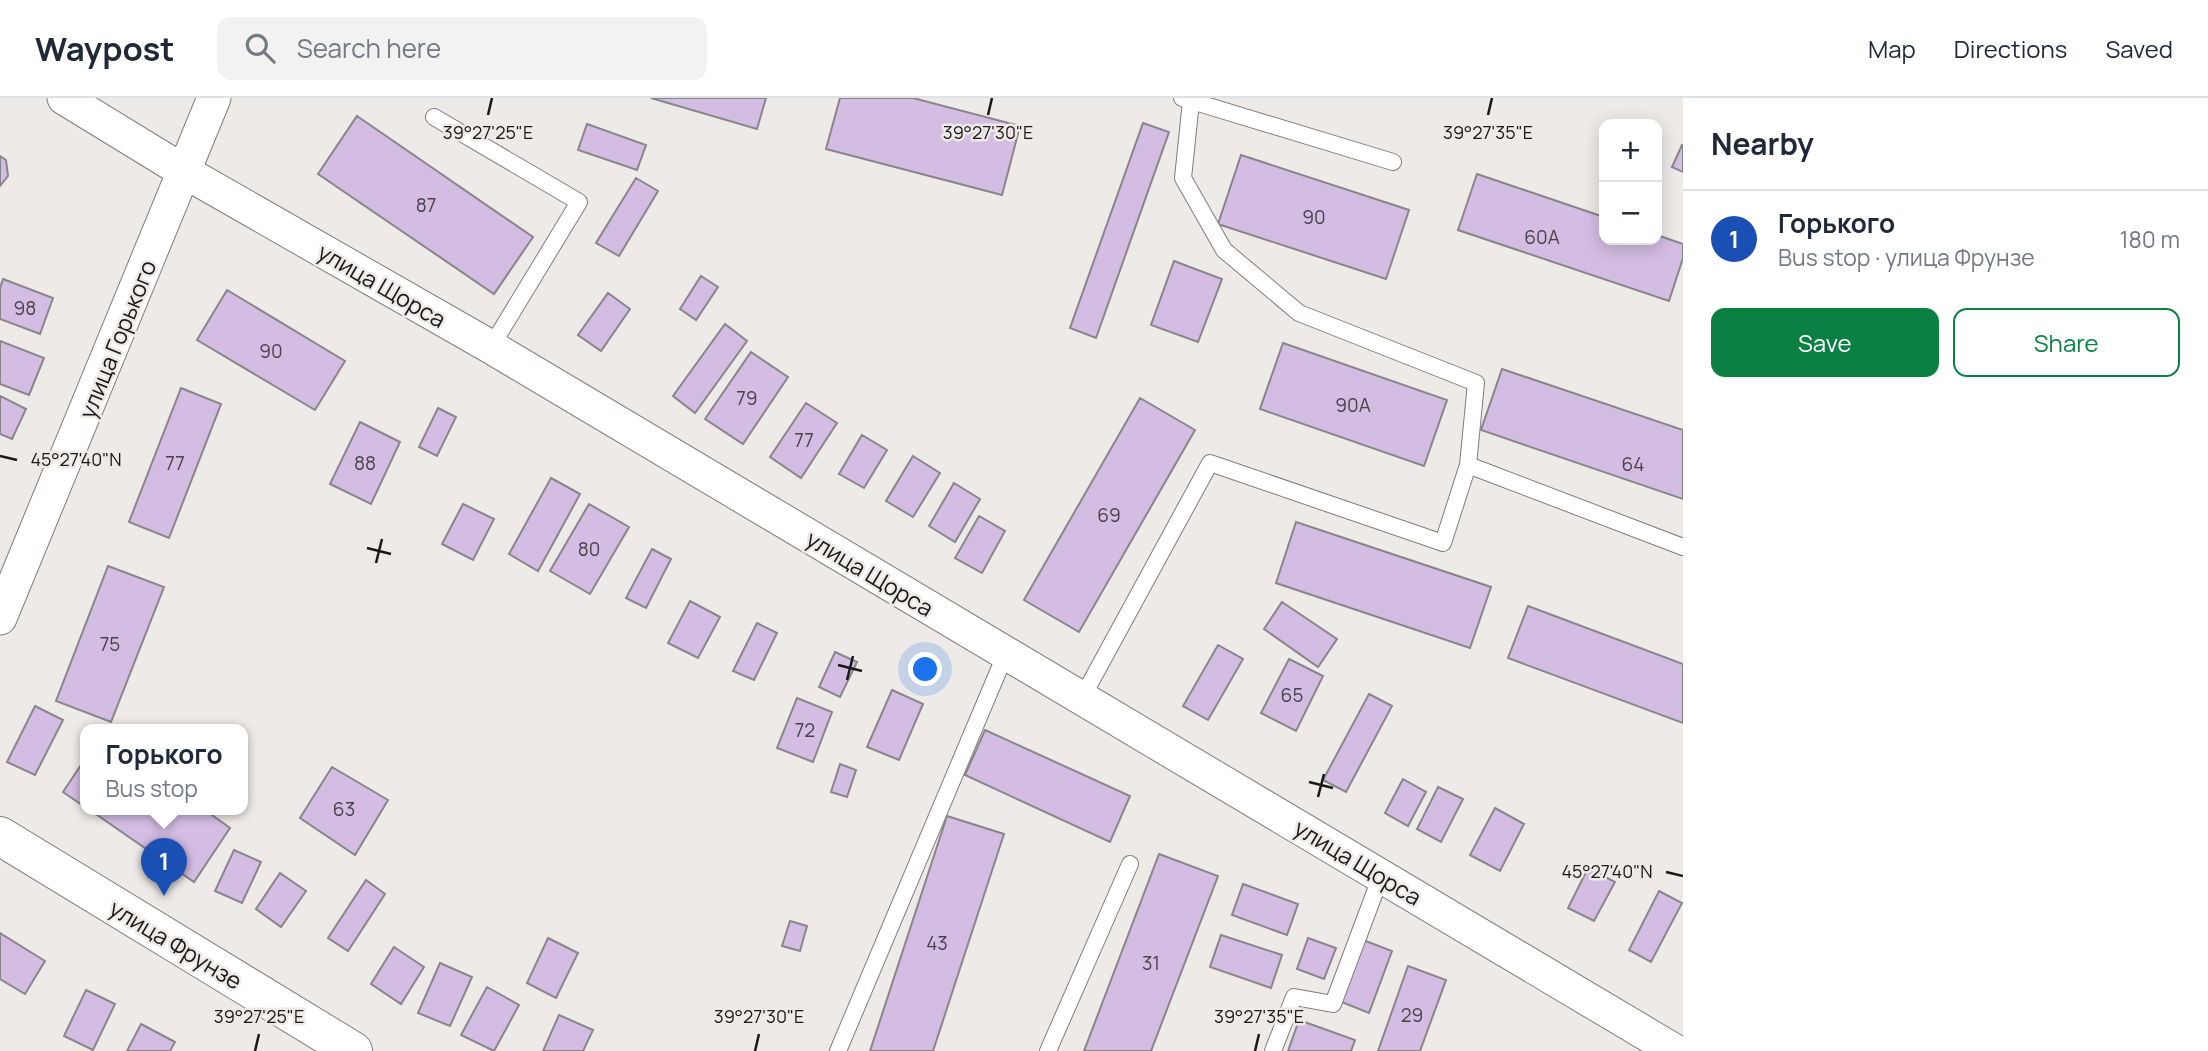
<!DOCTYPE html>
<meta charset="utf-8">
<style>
body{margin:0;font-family:Manrope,sans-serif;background:#f2f2f3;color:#1f2937}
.controls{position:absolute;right:21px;top:21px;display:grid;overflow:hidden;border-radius:14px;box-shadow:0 4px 18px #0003}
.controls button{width:63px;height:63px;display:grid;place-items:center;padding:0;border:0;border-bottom:2px solid #e0e1e3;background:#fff;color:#1f2937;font:35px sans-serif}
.you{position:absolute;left:926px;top:572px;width:24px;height:24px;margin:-18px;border:5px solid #fff;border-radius:50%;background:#1a73e8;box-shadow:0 0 0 10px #1a73e833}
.badge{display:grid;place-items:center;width:46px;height:46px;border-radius:50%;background:#0b8043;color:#fff;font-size:23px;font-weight:700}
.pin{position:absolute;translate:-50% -58px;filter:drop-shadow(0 2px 4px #0008)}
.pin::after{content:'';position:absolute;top:37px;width:24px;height:21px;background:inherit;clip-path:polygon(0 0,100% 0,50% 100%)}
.popup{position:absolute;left:80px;top:626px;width:168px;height:91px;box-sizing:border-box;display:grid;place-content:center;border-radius:14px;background:#fff;filter:drop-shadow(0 2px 5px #0005);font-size:23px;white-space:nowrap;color:#747a83}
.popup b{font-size:26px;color:#1f2937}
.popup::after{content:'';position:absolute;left:50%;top:100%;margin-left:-14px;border:14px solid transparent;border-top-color:#fff}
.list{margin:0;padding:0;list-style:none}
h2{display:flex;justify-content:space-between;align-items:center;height:91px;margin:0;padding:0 28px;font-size:30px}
h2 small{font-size:23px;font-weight:400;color:#747a83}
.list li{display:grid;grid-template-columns:46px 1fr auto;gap:21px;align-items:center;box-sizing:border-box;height:98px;padding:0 28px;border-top:2px solid #e0e1e3}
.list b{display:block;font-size:26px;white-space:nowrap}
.list p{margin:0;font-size:23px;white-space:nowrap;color:#747a83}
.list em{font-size:23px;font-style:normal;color:#747a83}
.actions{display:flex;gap:14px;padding:21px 28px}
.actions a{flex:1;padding:16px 0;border:2px solid #0b8043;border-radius:14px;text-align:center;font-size:24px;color:#0b8043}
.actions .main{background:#0b8043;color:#fff}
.icon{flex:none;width:38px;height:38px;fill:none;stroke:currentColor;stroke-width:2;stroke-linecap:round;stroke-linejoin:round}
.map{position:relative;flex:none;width:1683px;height:953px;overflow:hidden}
header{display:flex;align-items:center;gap:42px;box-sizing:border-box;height:98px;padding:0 35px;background:#fff;border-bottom:2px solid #e0e1e3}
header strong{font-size:33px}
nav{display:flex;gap:38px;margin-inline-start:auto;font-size:24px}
.search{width:490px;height:63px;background:#f2f2f3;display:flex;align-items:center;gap:18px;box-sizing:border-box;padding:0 24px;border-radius:14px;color:#747a83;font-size:26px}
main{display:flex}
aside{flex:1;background:#fff}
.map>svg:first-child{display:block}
</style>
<header>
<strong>Waypost</strong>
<div class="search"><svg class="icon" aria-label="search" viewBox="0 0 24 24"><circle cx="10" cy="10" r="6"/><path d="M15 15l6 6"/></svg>Search here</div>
<nav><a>Map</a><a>Directions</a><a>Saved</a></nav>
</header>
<main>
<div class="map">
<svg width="1683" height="953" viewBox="0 0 1683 953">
<rect width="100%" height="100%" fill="#eeeae8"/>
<path fill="#d3bde3" stroke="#88868a" stroke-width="2" d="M651 0H766L757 31Z
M840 0H913L1020 28 1002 97 826 51Z
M357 18 533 139 494 196 318 76Z
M1143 25 1169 34 1096 240 1070 230Z
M587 26 646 47 637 72 578 52Z
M1682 47H1683V74L1672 69Z
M1241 57 1409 112 1386 181 1218 126Z
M0 58 6 62 8 78 0 88Z
M1477 76 1604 119V142H1657V137L1683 146V160L1669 203 1458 132Z
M636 80 658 93 619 158 596 145Z
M1174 163 1222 181 1198 244 1151 227Z
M701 178 718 189 696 222 680 211Z
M3 181 53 200 40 236 0 221V190Z
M227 192 345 263 315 312 197 242Z
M608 195 630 211 601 253 578 237Z
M725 226 747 243 695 315 673 298Z
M0 243 44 260 29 297 0 286Z
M1283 245 1447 302 1424 368 1260 311Z
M751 254 788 279 743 346 705 321Z
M1502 271 1683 332V401L1481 332Z
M181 290 221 306 169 440 129 424Z
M0 298 26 311 12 341 0 336Z
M1140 300 1195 332 1079 534 1024 502Z
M806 305 837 325 801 380 770 359Z
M438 310 456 319 437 358 419 349Z
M360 324 400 344 371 406 330 386Z
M862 337 887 352 864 390 839 376Z
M913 358 940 375 913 419 886 403Z
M551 380 580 396 538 473 509 456Z
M954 385 980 401 955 444 929 428Z
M463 406 494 421 473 462 442 446Z
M589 406 629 429 590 496 550 473Z
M979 418 1005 433 982 475 955 460Z
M1296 424 1491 489 1470 550 1276 485Z
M652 451 671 461 646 510 626 500Z
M108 468 164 489 111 624 56 603Z
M690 503 720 519 698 560 668 545Z
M1282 504 1337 541 1318 569 1264 531Z
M1528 508 1683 566V625L1508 560Z
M757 525 777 535 754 582 733 573Z
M1218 547 1243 561 1208 622 1183 608Z
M835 554 857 564 840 599 819 589Z
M1289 561 1323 578 1296 633 1261 615Z
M892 592 923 606 899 662 867 649Z
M1369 596 1392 608 1346 694 1323 682Z
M797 600 832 614 813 664 777 650Z
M35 608 63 622 35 677 7 664Z
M985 632 1130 698 1110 744 965 677Z
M85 661V709L63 694Z
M840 666 856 672 847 699 831 694Z
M332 669 388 702 355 757 300 720Z
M1403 681 1426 694 1408 728 1385 715Z
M1438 689 1463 701 1441 744 1417 731Z
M1495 710 1524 726 1500 773 1470 757Z
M90 712H205L230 730 194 784Z
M947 718 1004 736 933 953H870Z
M234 752 261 764 242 805 215 793Z
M1159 756 1218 778 1151 953H1084Z
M1588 770 1615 784 1594 823 1568 810Z
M280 775 306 793 281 829 256 811Z
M366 782 385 796 348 853 328 840Z
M1243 786 1298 806 1287 837 1232 817Z
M1659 793 1682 805 1651 864 1629 852Z
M790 823 807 828 800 853 782 848Z
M0 835 45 863 25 896 0 881Z
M1221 837 1282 857 1271 890 1210 869Z
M548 840 578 855 556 900 527 885Z
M1308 840 1336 850 1324 881 1297 871Z
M1363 842 1392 853 1369 915 1339 903Z
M394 849 424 869 401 906 371 886Z
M440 865 472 879 450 928 418 915Z
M1408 868 1446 882 1420 953H1378Z
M487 889 519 907 494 953 461 937Z
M86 892 115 906 93 952 64 938Z
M559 917 593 932 583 953H543Z
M1299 922 1355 942 1351 953H1288Z
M141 926 175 944 170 953H127Z"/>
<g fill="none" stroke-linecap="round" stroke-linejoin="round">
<g stroke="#817d7c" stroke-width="18">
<path id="lane" d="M1182 0 1393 64
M1191 3 1183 80 1224 152 1299 215 1476 285 1468 367 1683 449
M434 19 579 104 491 249
M1082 600 1210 365 1443 445 1468 367
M838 953 1006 555
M1048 953 1130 766
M1273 953 1294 899 1333 906 1381 778"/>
</g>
<g stroke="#817d7c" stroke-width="35">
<path id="street" d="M64 0 185 74 491 249 1675 953
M0 520 214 0"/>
</g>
<g stroke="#817d7c" stroke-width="40">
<path id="secondary" d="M0 738 353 953"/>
</g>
<use href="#lane" stroke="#fff" stroke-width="16"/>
<use href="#street" stroke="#fff" stroke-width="33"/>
<use href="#secondary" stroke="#fff" stroke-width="38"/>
</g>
<path fill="none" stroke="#1a1918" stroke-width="2.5" d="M488 17 492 0M988 17 992 0M1488 17 1492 0M0 358 17 362M367 450 391 456M376 465 382 441M838 567 862 573M847 582 853 558M1309 684 1333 690M1318 699 1324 676M1666 774 1683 778M255 953 259 936M755 953 759 936M1255 953 1259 936"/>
<g text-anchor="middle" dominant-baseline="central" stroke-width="5" stroke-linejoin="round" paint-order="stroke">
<g font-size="19" fill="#48424b">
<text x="426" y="107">87</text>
<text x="1314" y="119">90</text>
<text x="1542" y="139">60А</text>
<text x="25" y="210">98</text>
<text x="271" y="253">90</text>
<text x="747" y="300">79</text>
<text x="1353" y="307">90А</text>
<text x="804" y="342">77</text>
<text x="175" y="365">77</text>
<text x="365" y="365">88</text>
<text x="1633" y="366">64</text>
<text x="1109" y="417">69</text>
<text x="589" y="451">80</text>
<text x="110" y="546">75</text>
<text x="1292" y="597">65</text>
<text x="805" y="632">72</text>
<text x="344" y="711">63</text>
<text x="937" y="845">43</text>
<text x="1151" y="865">31</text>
<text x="1412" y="917">29</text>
</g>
<g font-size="23" fill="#1a1918" stroke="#eeeae8">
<text transform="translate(382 187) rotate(30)">улица Щорса</text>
<text transform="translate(117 241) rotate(-68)">улица Горького</text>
<text transform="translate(870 475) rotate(31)">улица Щорса</text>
<text transform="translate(1358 764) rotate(31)">улица Щорса</text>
<text transform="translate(176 846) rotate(31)">улица Фрунзе</text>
</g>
</g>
<g font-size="18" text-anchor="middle" fill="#1a1918" stroke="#eeeae8" stroke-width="5" stroke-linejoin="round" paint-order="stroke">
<text x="488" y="41">39°27'25"E</text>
<text x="988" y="41">39°27'30"E</text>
<text x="1488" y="41">39°27'35"E</text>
<text x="76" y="368">45°27'40"N</text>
<text x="1607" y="780">45°27'40"N</text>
<text x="259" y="925">39°27'25"E</text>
<text x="759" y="925">39°27'30"E</text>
<text x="1259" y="925">39°27'35"E</text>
</g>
</svg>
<div class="controls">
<button>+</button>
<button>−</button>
</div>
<div class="you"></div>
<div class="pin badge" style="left:164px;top:798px;background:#1a4fb4">1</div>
<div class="popup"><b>Горького</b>Bus stop</div>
</div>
<aside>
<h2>Nearby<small></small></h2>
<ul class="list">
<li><span class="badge" style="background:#1a4fb4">1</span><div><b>Горького</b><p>Bus stop · улица Фрунзе</p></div><em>180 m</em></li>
</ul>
<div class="actions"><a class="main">Save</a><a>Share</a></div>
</aside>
</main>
